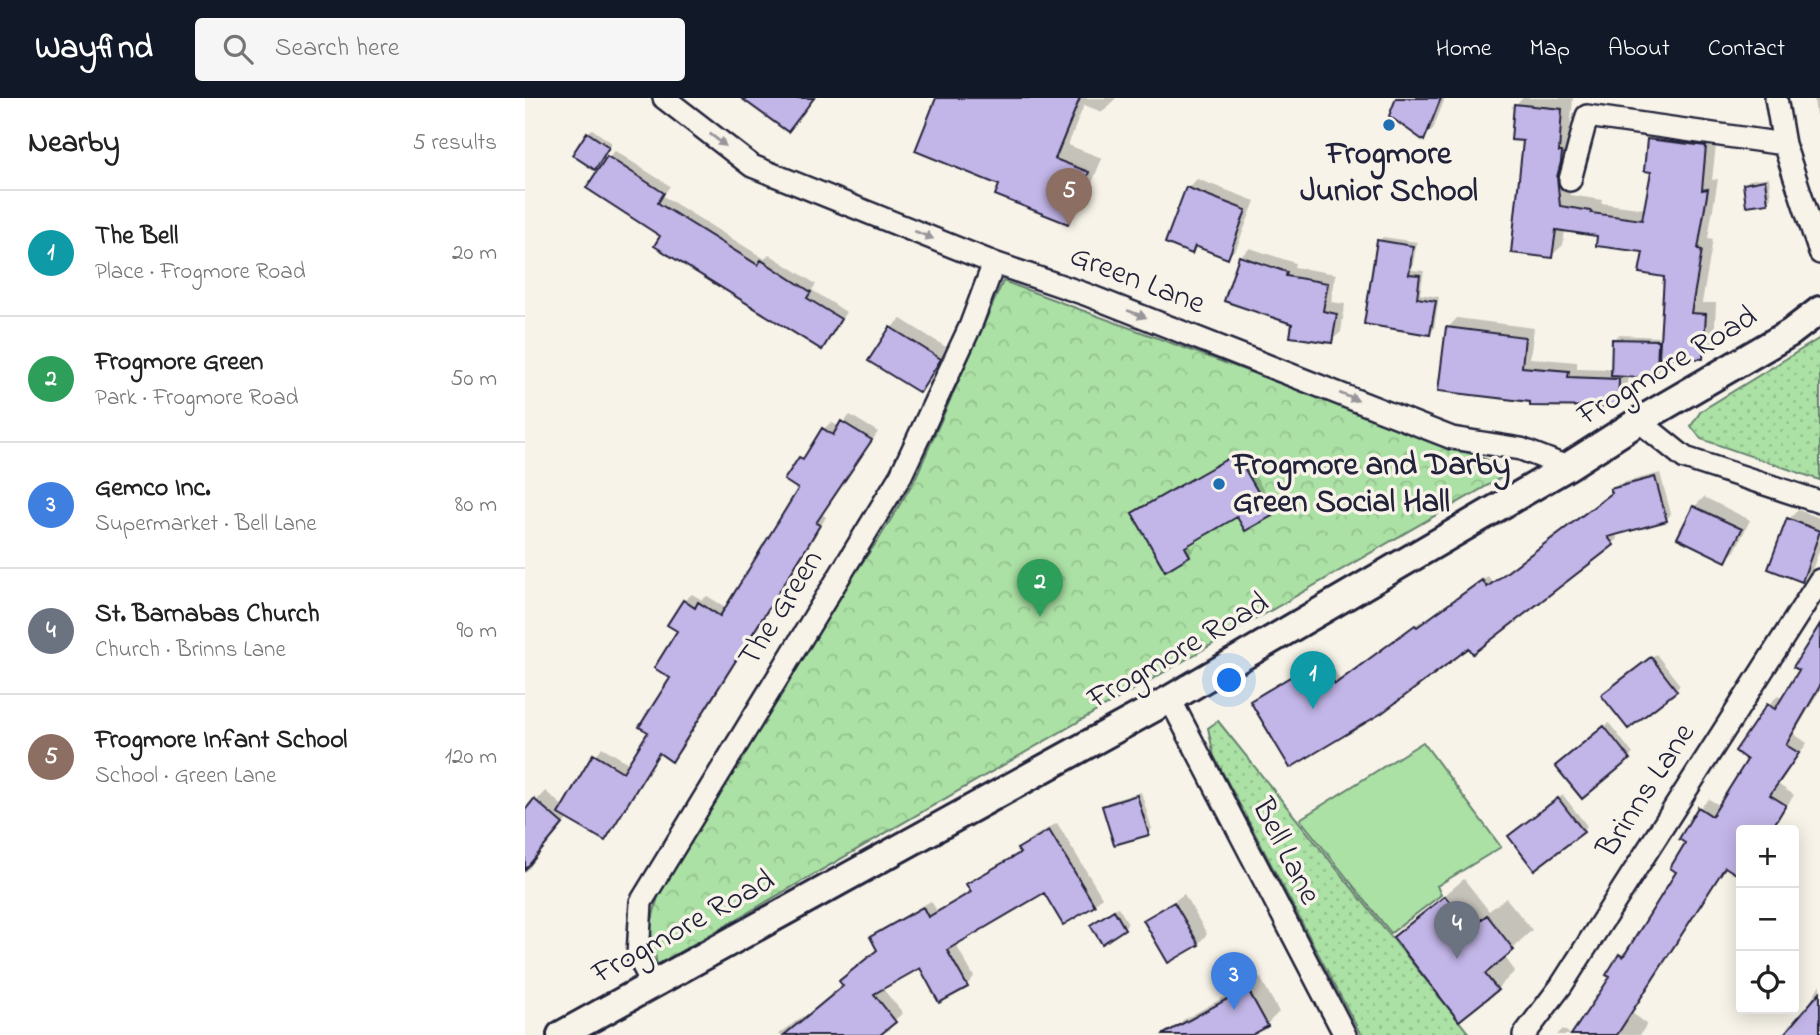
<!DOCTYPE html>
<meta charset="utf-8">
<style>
body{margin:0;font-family:"Indie Flower",sans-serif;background:#f6f6f6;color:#222}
.controls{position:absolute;right:21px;bottom:21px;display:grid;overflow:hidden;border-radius:7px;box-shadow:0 4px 18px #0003}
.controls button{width:63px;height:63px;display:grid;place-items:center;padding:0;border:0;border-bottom:2px solid #e0e0e0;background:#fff;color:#222;font:35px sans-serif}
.you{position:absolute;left:705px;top:583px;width:24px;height:24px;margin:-18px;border:5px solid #fff;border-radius:50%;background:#1a73e8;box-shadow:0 0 0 10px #1a73e833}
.badge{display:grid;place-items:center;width:46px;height:46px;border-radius:50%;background:#111827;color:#fff;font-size:23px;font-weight:700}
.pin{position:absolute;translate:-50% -58px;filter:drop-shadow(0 2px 4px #0008)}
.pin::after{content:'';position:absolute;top:37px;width:24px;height:21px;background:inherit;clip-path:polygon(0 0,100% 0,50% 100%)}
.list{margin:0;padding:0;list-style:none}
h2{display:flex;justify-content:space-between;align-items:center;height:91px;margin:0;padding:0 28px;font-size:30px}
h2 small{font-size:23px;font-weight:400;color:#767676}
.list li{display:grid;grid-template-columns:46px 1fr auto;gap:21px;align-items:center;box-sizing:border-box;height:126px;padding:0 28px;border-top:2px solid #e0e0e0}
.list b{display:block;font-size:26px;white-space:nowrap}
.list p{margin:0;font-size:23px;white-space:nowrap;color:#767676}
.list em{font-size:23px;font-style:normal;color:#767676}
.icon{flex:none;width:38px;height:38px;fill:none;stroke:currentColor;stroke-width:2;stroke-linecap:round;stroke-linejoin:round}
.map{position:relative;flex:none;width:1295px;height:937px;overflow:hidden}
header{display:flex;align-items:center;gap:42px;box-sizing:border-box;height:98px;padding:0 35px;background:#111827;color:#fff}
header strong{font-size:33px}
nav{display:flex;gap:38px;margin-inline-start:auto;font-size:24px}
.search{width:490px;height:63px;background:#f6f6f6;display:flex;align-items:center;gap:18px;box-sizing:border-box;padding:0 24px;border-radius:7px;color:#767676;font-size:26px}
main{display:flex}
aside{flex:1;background:#fff}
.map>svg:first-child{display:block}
</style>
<header>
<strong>Wayfind</strong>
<div class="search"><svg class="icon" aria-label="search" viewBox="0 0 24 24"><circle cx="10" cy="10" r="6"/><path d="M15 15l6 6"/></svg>Search here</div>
<nav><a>Home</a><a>Map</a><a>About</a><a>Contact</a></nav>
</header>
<main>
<aside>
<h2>Nearby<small>5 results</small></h2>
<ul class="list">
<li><span class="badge" style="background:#0f9aa8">1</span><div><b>The Bell</b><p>Place · Frogmore Road</p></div><em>20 m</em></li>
<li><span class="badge" style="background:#2e9e5b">2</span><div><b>Frogmore Green</b><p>Park · Frogmore Road</p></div><em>50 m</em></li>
<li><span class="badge" style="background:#3f7fe0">3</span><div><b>Gemco Inc.</b><p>Supermarket · Bell Lane</p></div><em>80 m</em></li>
<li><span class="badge" style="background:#6b7280">4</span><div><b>St. Barnabas Church</b><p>Church · Brinns Lane</p></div><em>90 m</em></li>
<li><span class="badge" style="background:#8d6e63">5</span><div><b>Frogmore Infant School</b><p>School · Green Lane</p></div><em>120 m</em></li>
</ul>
</aside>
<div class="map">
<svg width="1295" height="937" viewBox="0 0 1295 937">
<defs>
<pattern id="grass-dots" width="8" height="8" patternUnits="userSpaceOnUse" patternTransform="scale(1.75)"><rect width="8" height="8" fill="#abe1a4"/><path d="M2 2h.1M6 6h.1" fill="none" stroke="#93c18e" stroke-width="1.8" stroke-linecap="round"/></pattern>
<pattern id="park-crowns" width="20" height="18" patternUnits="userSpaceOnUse" patternTransform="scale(1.75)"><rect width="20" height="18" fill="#abe1a4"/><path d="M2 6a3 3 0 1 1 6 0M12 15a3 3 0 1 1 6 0" fill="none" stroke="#93c18e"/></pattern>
</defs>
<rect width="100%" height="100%" fill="#f7f3e8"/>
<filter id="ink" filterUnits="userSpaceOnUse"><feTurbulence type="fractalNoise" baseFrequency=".0143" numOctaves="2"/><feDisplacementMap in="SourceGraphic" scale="14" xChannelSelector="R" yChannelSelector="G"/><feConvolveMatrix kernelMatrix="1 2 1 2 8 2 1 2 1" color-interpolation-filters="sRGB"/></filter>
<g filter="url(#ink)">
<path fill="url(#grass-dots)" stroke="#668270" stroke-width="2" d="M1295 240V382L1176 341 1166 328 1176 313Z
M693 623 945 937H836L689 658 683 630Z"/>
<path fill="url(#park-crowns)" stroke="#668270" stroke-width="2" d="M478 183 971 365 977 379 132 867 125 830 139 775 279 546 354 441 390 381Z"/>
<path fill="#abe1a4" stroke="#668270" stroke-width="2" d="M898 644 976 749 912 788 916 797 866 835 775 721Z"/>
<path fill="#0003" d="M413 0H591L577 14 559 7 543 47 577 60 557 110 543 124 477 86Z
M873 0H920L908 31 898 41Z
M998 0H1048L1044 43 1047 44 1043 67 1045 97 1077 102 1076 105 1121 111 1128 73 1124 41 1135 30 1192 38 1187 82 1193 81 1183 140 1188 141 1177 205H1191L1189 248 1178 259 1136 257 1135 269 1131 274 1124 273 1119 278 1103 277 1102 298 1092 307 1007 302 923 230 932 220 1009 230 1005 260 1052 264V270L1088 271 1089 241 1094 237 1137 239 1140 178 1120 152 1074 136 1040 131 1038 147 1026 158 990 7Z
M1289 0H1295V16L1291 17Z
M67 31 87 45 74 65 63 35Z
M90 53 145 88 138 98 240 161 244 156 291 186 287 192 321 214 303 243 296 250 137 137 83 59Z
M1244 79 1246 99 1242 103 1220 86 1224 82Z
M672 81 730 103 712 149 703 159 673 147 667 154 663 90Z
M858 139 892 144 887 172 899 173 895 196 914 199 909 231 904 235 854 143Z
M725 150 770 165 769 169 811 176 806 204 820 206 816 234 806 243 769 224 715 159Z
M376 221 424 251 394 293 366 230Z
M325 317 353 334 297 416 301 419 286 445 155 654 147 661 136 654 79 741 43 720 0 775V716L20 693 39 709 77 649 105 666 125 634 147 580 159 503 167 496 177 502 182 498 202 510 276 391 262 381 299 331 306 324 315 329Z
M716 353 750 412 745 416H713L664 444 668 453 664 457 609 416Z
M1135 375 1146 416 1141 422 1089 435 1093 441 1087 446 856 613 727 603 800 557 816 583 896 523 897 525 963 478 968 485 1088 394 1093 386Z
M1179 399 1225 422 1210 453 1200 462 1169 409Z
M1273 412 1295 420V450L1287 472 1277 482 1264 421Z
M1295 527V592L1269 636 1282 645 1254 687 1269 697 1246 732H1216V772L1214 775 1202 768 1107 915 1122 926 1115 937H1048L1087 879 1095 857 1106 849 1153 773 1175 710 1184 701 1195 708 1224 661 1243 607 1253 598 1258 601 1276 572Z
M1131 556 1155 587 1151 592 1082 593Z
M1084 625 1108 656 1058 698 1036 663Z
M616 694 627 731 623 735 579 708 583 704Z
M1038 697 1062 728 1057 733 989 734Z
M532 725 577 799 569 807 520 793 430 845 449 879 442 887 395 868 357 890 378 915 352 937H253L278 918 280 920 320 888 354 851 347 839 355 832 406 803 412 813 446 792 443 787 451 779 496 753 502 743Z
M939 781 964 813 981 800 1007 832 979 858 990 873 972 891 870 839Z
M659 796 682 836 673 846 621 823Z
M593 809 603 825 599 830 571 823Z
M735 879 754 914 742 926 723 937H648L646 934 658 922Z
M1295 886V937H1260L1280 914Z
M1038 931 1046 937H1032Z"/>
<path fill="#c2b5e7" stroke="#22223b" stroke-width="2" d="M216 0H289L263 34Z
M411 0H555L530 61 564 74 543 126 470 97 474 87 390 53Z
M871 0H916L899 43 864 18Z
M989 6 1037 11 1034 54H1037L1036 64 1032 79 1035 108 1066 113V115L1117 122 1126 74 1119 73 1122 41 1181 48 1177 92 1183 91 1173 151 1177 152 1166 215 1181 216 1178 261 1134 259 1139 179 1114 175 1118 154 1071 148 1072 138 1031 132 1027 160 986 155 998 43 986 42Z
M62 34 84 49 70 72 47 57Z
M82 58 139 95 133 105 233 167 236 162 286 194 282 200 316 221 297 252 129 148 135 138 61 90Z
M1240 82 1243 105 1221 108 1218 86Z
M661 89 721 112 703 161 670 148 667 156 640 145Z
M852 142 888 148 884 176 895 177 892 200 911 203 905 237 839 226Z
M714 158 762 174 761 178 803 185 798 213 812 216 807 245 765 239 767 226 699 203Z
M365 229 416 261 395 295 343 263Z
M921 229 1000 239 997 269 1044 273 1043 279 1094 281 1093 309 1005 308V304L913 293Z
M1087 241 1133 242 1132 276 1120 275V280L1086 278Z
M316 323 347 342 291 425 295 427 279 454 147 664 134 655 80 743 33 716 68 656 98 674 123 634 114 629 145 580 129 570 152 533 142 527 158 502 170 510 173 504 195 518 273 391 259 382 274 359 278 361 297 330 308 337Z
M711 356 747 418 720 433 712 419 660 449 665 458 640 473 607 415Z
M1130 379 1142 423 1083 439 1089 447 948 556 944 550 857 615 765 670 725 603 795 561 810 586 890 527 892 529 957 482 962 489 1087 395 1085 391Z
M1168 408 1217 431 1201 464 1152 440Z
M1262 420 1295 433 1277 484 1243 471Z
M1295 526V588L1261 647 1274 655 1245 697 1261 707 1246 732H1216V779L1200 769 1092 937H1046L1085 879 1081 877 1094 856 1098 859 1151 774 1145 770 1160 745 1154 741 1173 709 1187 718 1222 662 1210 653 1242 606 1250 611 1274 572 1268 569Z
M1126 559 1152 593 1103 631 1076 597Z
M1079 628 1105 661 1057 701 1030 668Z
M612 697 624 737 589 747 577 708Z
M1033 700 1059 734 1009 772 983 738Z
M9 701 38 726 0 772V712Z
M524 732 570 808 538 827 519 795 422 852 443 889 414 905 395 870 349 896 371 924 355 937H259L318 888 314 883 352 852 345 839 398 809 403 819 446 794 441 786 495 755 492 751Z
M920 798 945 830 962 817 989 852 960 876 973 892 934 923 868 839Z
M649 804 674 847 643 865 618 822Z
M589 812 600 831 577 846 565 827Z
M722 890 743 928 727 937H637Z
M1295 894V937H1258Z"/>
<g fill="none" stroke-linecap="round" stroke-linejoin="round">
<g stroke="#22223b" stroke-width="26">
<path id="minor" d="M139 0 227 68 469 165 560 196 927 340 996 351 1042 369
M1251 0 1259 46 1295 155
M1045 82 1062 18 1259 46
M1114 323 1160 360 1295 404
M645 601 820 937
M127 885 113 858 116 804 376 377 445 229 469 165
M999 937 1036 888 1295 482"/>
</g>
<g stroke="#22223b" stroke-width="32">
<path id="tertiary" d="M36 937 645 601 1042 369 1114 323 1265 235 1295 212"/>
</g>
<use href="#minor" stroke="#f7f3e8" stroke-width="21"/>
<use href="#tertiary" stroke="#f7f3e8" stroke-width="26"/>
</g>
<defs><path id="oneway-solid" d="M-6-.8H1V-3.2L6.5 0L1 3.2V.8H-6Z" transform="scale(1.75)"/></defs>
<g fill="#97959a">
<use href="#oneway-solid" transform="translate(193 42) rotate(38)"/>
<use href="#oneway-solid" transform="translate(399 137) rotate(22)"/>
<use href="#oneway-solid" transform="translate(612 216) rotate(21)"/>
<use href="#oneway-solid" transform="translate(824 299) rotate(22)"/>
</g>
</g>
<g fill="#1f6fb2" stroke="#f7f3e8" stroke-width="2.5">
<circle cx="864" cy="27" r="7"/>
<circle cx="694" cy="386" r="7"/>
</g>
<g text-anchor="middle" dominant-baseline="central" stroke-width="7" stroke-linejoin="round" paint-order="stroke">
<g font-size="32" font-weight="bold" fill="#22223b" stroke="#f7f3e8">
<text x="864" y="57">Frogmore<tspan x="864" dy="37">Junior School</tspan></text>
<text x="708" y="368" text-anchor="start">Frogmore and Darby<tspan x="708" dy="37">Green Social Hall</tspan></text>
</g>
<g font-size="32" fill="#22223b" stroke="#f7f3e8">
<text transform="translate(612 183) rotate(21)">Green Lane</text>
<text transform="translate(1143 269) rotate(-31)">Frogmore Road</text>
<text transform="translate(257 511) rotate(-58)">The Green</text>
<text transform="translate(654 554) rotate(-30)">Frogmore Road</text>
<text transform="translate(1122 693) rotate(-57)">Brinns Lane</text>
<text transform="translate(760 754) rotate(63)">Bell Lane</text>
<text transform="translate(159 830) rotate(-29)">Frogmore Road</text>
</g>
</g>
</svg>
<div class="controls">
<button>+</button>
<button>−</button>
<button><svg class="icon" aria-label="locate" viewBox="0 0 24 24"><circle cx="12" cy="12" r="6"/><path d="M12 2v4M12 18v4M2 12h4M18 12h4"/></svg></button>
</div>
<div class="you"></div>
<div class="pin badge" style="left:788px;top:611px;background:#0f9aa8">1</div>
<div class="pin badge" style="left:515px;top:519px;background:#2e9e5b">2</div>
<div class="pin badge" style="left:709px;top:912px;background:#3f7fe0">3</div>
<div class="pin badge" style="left:932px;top:861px;background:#6b7280">4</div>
<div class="pin badge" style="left:544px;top:128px;background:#8d6e63">5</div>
</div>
</main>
